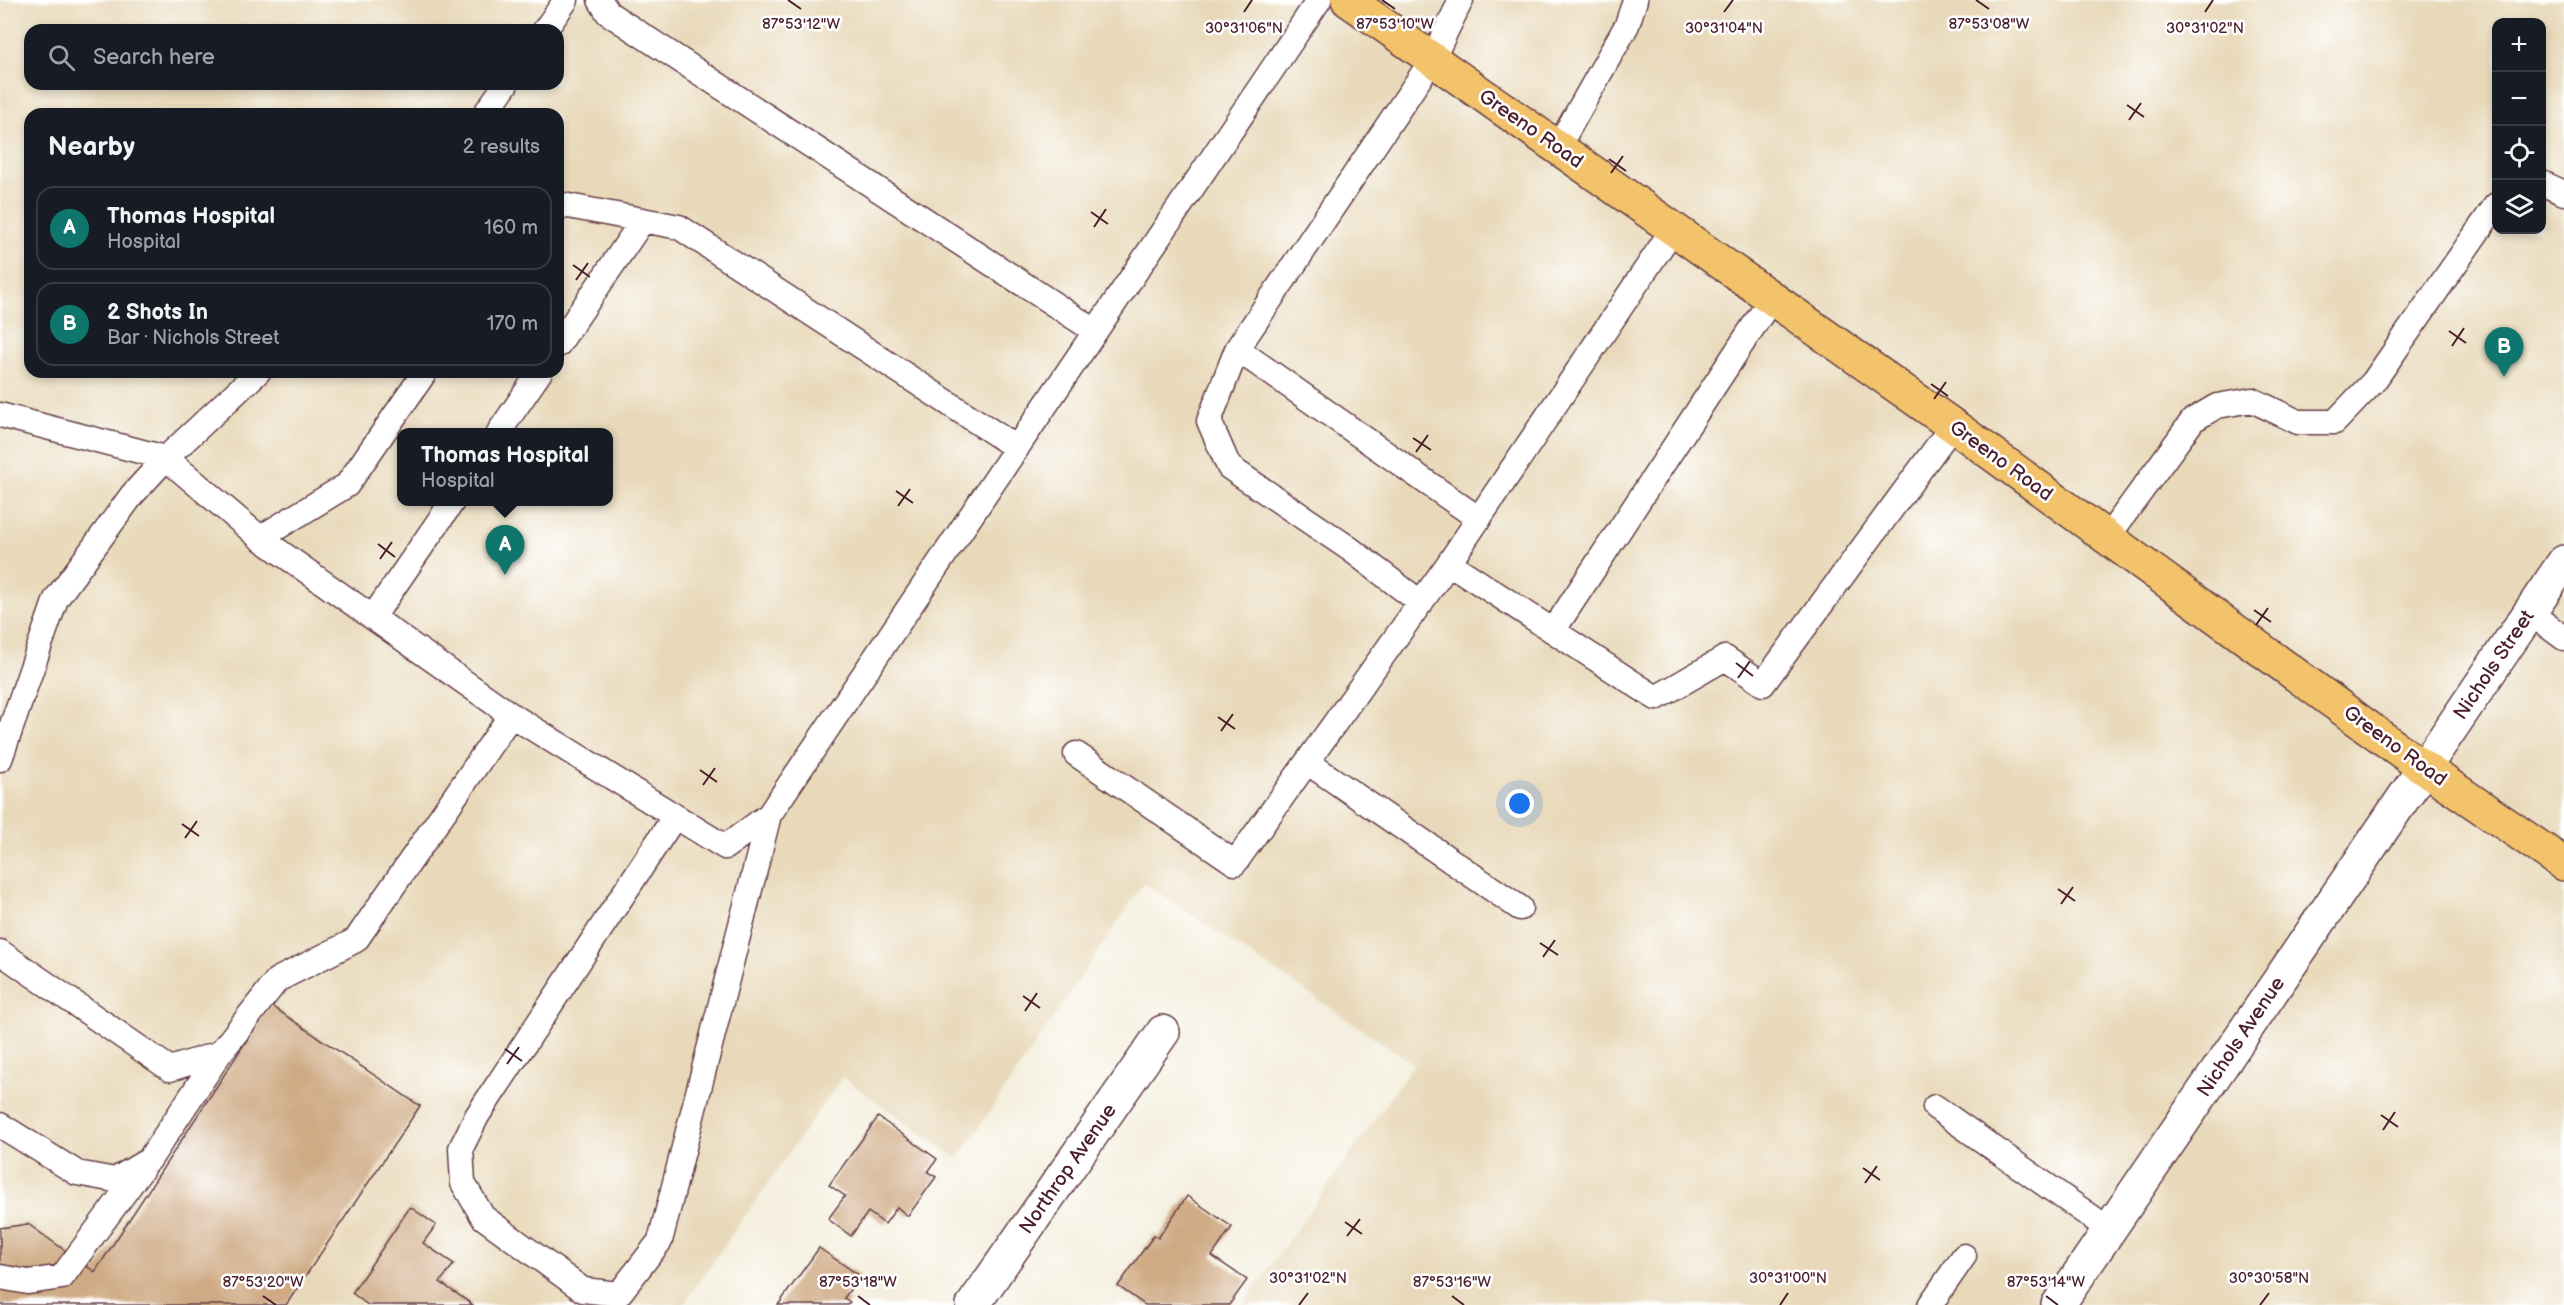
<!DOCTYPE html>
<meta charset="utf-8">
<style>
body{margin:0;font-family:"Balsamiq Sans",sans-serif;background:#20242c;color:#f1f3f6}
.controls{position:absolute;right:18px;top:18px;display:grid;overflow:hidden;border-radius:12px;box-shadow:0 3px 9px #0003}
.controls button{width:54px;height:54px;display:grid;place-items:center;padding:0;border:0;border-bottom:2px solid #363941;background:#171b24;color:#f1f3f6;font:30px sans-serif}
.you{position:absolute;left:1520px;top:804px;width:21px;height:21px;margin:-15px;border:4px solid #fff;border-radius:50%;background:#1a73e8;box-shadow:0 0 0 9px #1a73e833}
.badge{display:grid;place-items:center;width:39px;height:39px;border-radius:50%;background:#0f766e;color:#fff;font-size:20px;font-weight:700}
.pin{position:absolute;translate:-50% -50px;filter:drop-shadow(0 2px 3px #0008)}
.pin::after{content:'';position:absolute;top:32px;width:21px;height:18px;background:inherit;clip-path:polygon(0 0,100% 0,50% 100%)}
.popup{position:absolute;left:397px;top:428px;width:216px;height:78px;box-sizing:border-box;display:grid;place-content:center;border-radius:12px;background:#171b24;filter:drop-shadow(0 2px 4px #0005);font-size:20px;white-space:nowrap;color:#9ea1a6}
.popup b{font-size:22px;color:#f1f3f6}
.popup::after{content:'';position:absolute;left:50%;top:100%;margin-left:-12px;border:12px solid transparent;border-top-color:#171b24}
.list{margin:0;padding:0;list-style:none}
h2{display:flex;justify-content:space-between;align-items:center;height:78px;margin:0;padding:0 24px;font-size:26px}
h2 small{font-size:20px;font-weight:400;color:#9ea1a6}
.list li{display:grid;grid-template-columns:39px 1fr auto;gap:18px;align-items:center;box-sizing:border-box;height:84px;margin:0 12px 12px;padding:0 12px;border:2px solid #363941;border-radius:18px}
.list b{display:block;font-size:22px;white-space:nowrap}
.list p{margin:0;font-size:20px;white-space:nowrap;color:#9ea1a6}
.list em{font-size:20px;font-style:normal;color:#9ea1a6}
.icon{flex:none;width:33px;height:33px;fill:none;stroke:currentColor;stroke-width:2;stroke-linecap:round;stroke-linejoin:round}
.map{position:relative;flex:none;width:2564px;height:1305px;overflow:hidden}
.search{position:absolute;background:#171b24;box-shadow:0 3px 9px #0003;left:24px;top:24px;width:540px;height:66px;display:flex;align-items:center;gap:15px;box-sizing:border-box;padding:0 21px;border-radius:18px;color:#9ea1a6;font-size:22px}
.panel{position:absolute;background:#171b24;box-shadow:0 3px 9px #0003;left:24px;top:108px;width:540px;height:270px;border-radius:18px}
.map>svg:first-child{display:block}
</style>
<div class="map">
<svg width="2564" height="1305" viewBox="0 0 2564 1305">
<rect width="100%" height="100%" fill="#fff"/>
<filter id="ink" filterUnits="userSpaceOnUse"><feTurbulence type="fractalNoise" baseFrequency=".0167" numOctaves="2"/><feDisplacementMap in="SourceGraphic" scale="12" xChannelSelector="R" yChannelSelector="G"/><feConvolveMatrix kernelMatrix="1 2 1 2 8 2 1 2 1" color-interpolation-filters="sRGB"/></filter>
<filter id="wash" filterUnits="userSpaceOnUse"><feTurbulence type="fractalNoise" baseFrequency=".008" numOctaves="4" result="noise"/><feDisplacementMap in="SourceGraphic" scale="24" xChannelSelector="R" yChannelSelector="G"/><feGaussianBlur stdDeviation="1.35" result="paint"/><feColorMatrix in="noise" values="0 0 0 0 0 0 0 0 0 0 0 0 0 0 0 0 0 1.4 0 .05"/><feComposite in="paint" operator="in"/></filter>
<g filter="url(#wash)">
<rect width="100%" height="100%" fill="#f4efde"/>
<path fill="#e8d9ba" fill-rule="evenodd" d="M0 0H2564V1305H1243L1414 1064 1144 883 958 1159 842 1077 683 1305H0ZM2496 22H2542V230H2496ZM30 30H558V84H30ZM30 114H558V372H30ZM402 432H608V502H402Z"/>
<g id="blocks">
<path fill="#cfaa84" d="M270 1005 420 1106 286 1305H0V1228L28 1224 95 1272Z
M878 1117 937 1159 928 1172 936 1177 908 1216 897 1207 885 1224 868 1212 851 1236 828 1219 845 1196 829 1185Z
M1187 1196 1232 1227 1212 1256 1247 1280 1229 1305H1145L1118 1286 1154 1235 1158 1238Z
M410 1207 436 1225 423 1243 454 1264 440 1282 473 1305H368L352 1293Z
M819 1248 860 1276 844 1298 850 1302 847 1305H778Z"/>
</g>
</g>
<g filter="url(#ink)">
<use href="#blocks" fill-opacity="0" stroke="#643e46" stroke-width="1.5"/>
<g fill="none" stroke-linecap="round" stroke-linejoin="round">
<g stroke="#643e46" stroke-width="27">
<path id="service" d="M600 0 608 13 1095 331
M1461 0 1432 60 1237 349 1479 519
M545 30 566 0
M485 114 506 84
M1558 147 1627 25 1635 0
M2542 183 2564 193
M558 204 679 227 1017 448
M1673 229 1449 563 1656 698 1725 658 1763 684 1953 425
M558 345 643 220
M1237 349 1209 421 1229 467 1350 549 1421 603
M0 415 166 458 260 538 511 715
M499 432 540 372
M260 538 347 485 425 372
M2107 538 2193 420 2217 406 2252 400 2298 422H2335L2374 381 2496 205
M2530 613 2564 638
M373 617 452 502
M1553 631 1772 298
M1076 754 1235 863 1449 563
M0 759 56 599 132 495 166 458 258 372
M1307 762 1520 908
M675 816 477 1116 461 1148 463 1183 483 1217 583 1290 619 1294 660 1241 769 815
M0 952 170 1069 220 1053 277 980 356 940 511 715 725 847 769 815 1319 0
M1935 1107 2110 1230
M0 1125 77 1173 115 1180 149 1160 220 1053
M0 1277 28 1282 62 1277 142 1169
M1930 1305 1964 1256"/>
</g>
<g stroke="#643e46" stroke-width="36">
<path id="minor" d="M2424 768 2564 562
M973 1305 1163 1032"/>
</g>
<g stroke="#643e46" stroke-width="36">
<path id="tertiary" d="M2058 1305 2424 768"/>
</g>
<g stroke="#643e46" stroke-width="36">
<path id="primary" d="M1348 0 1962 432 2424 768 2564 864"/>
</g>
<use href="#service" stroke="#fff" stroke-width="24"/>
<use href="#minor" stroke="#fff" stroke-width="33"/>
<use href="#tertiary" stroke="#fff" stroke-width="33"/>
<use href="#primary" stroke="#f2c36a" stroke-width="33"/>
</g>
</g>
<path fill="none" stroke="#4a1f2b" stroke-width="2" d="M788 0 801 9M1382 0 1395 9M1976 0 1989 9M1244 12 1252 0M1724 12 1733 0M2205 12 2213 0M2127 105 2144 117M2129 120 2141 103M1609 159 1626 171M1611 173 1623 156M1091 212 1108 224M1094 227 1106 209M573 265 590 277M576 280 588 263M2449 331 2466 343M2452 346 2464 328M1931 384 1948 396M1934 399 1946 382M1413 438 1431 450M1416 452 1428 435M896 491 913 503M898 506 910 489M378 544 395 557M380 559 392 542M2254 610 2271 622M2256 625 2268 608M1736 663 1753 676M1738 678 1750 661M1218 717 1235 729M1221 731 1233 714M700 770 717 782M703 785 715 768M182 824 199 836M185 838 197 821M2058 889 2075 901M2061 904 2073 887M1540 943 1558 955M1543 957 1555 940M1023 996 1040 1008M1025 1011 1037 993M505 1049 522 1061M507 1064 519 1047M2381 1115 2398 1127M2383 1130 2395 1112M1863 1168 1880 1180M1865 1183 1877 1166M1345 1222 1362 1234M1347 1236 1360 1219M263 1296 276 1305M858 1296 870 1305M1452 1296 1464 1305M2046 1296 2058 1305M1299 1305 1308 1293M1780 1305 1788 1293M2260 1305 2269 1293"/>
<g text-anchor="middle" dominant-baseline="central" stroke-width="5" stroke-linejoin="round" paint-order="stroke">
<g font-size="20" fill="#4a1f2b" stroke="#fff">
<text transform="translate(1531 129) rotate(35)">Greeno Road</text>
<text transform="translate(2001 461) rotate(36)">Greeno Road</text>
<text transform="translate(2494 665) rotate(-56)">Nichols Street</text>
<text transform="translate(2395 746) rotate(36)">Greeno Road</text>
<text transform="translate(2241 1037) rotate(-56)">Nichols Avenue</text>
<text transform="translate(1068 1169) rotate(-55)">Northrop Avenue</text>
</g>
</g>
<g font-size="15" text-anchor="middle" fill="#4a1f2b" stroke="#fff" stroke-width="5" stroke-linejoin="round" paint-order="stroke">
<text x="801" y="29">87°53'12"W</text>
<text x="1395" y="29">87°53'10"W</text>
<text x="1989" y="29">87°53'08"W</text>
<text x="1244" y="33">30°31'06"N</text>
<text x="1724" y="33">30°31'04"N</text>
<text x="2205" y="33">30°31'02"N</text>
<text x="1308" y="1283">30°31'02"N</text>
<text x="1788" y="1283">30°31'00"N</text>
<text x="2269" y="1283">30°30'58"N</text>
<text x="263" y="1287">87°53'20"W</text>
<text x="858" y="1287">87°53'18"W</text>
<text x="1452" y="1287">87°53'16"W</text>
<text x="2046" y="1287">87°53'14"W</text>
</g>
</svg>
<div class="controls">
<button>+</button>
<button>−</button>
<button><svg class="icon" aria-label="locate" viewBox="0 0 24 24"><circle cx="12" cy="12" r="6"/><path d="M12 2v4M12 18v4M2 12h4M18 12h4"/></svg></button>
<button><svg class="icon" aria-label="layers" viewBox="0 0 24 24"><path d="M12 4l9 5-9 5-9-5zM3 14l9 5 9-5"/></svg></button>
</div>
<div class="you"></div>
<div class="pin badge" style="left:505px;top:575px">A</div>
<div class="popup"><b>Thomas Hospital</b>Hospital</div>
<div class="pin badge" style="left:2504px;top:377px">B</div>
<div class="search"><svg class="icon" aria-label="search" viewBox="0 0 24 24"><circle cx="10" cy="10" r="6"/><path d="M15 15l6 6"/></svg>Search here</div>
<section class="panel">
<h2>Nearby<small>2 results</small></h2>
<ul class="list">
<li><span class="badge">A</span><div><b>Thomas Hospital</b><p>Hospital</p></div><em>160 m</em></li>
<li><span class="badge">B</span><div><b>2 Shots In</b><p>Bar · Nichols Street</p></div><em>170 m</em></li>
</ul>
</section>
</div>
